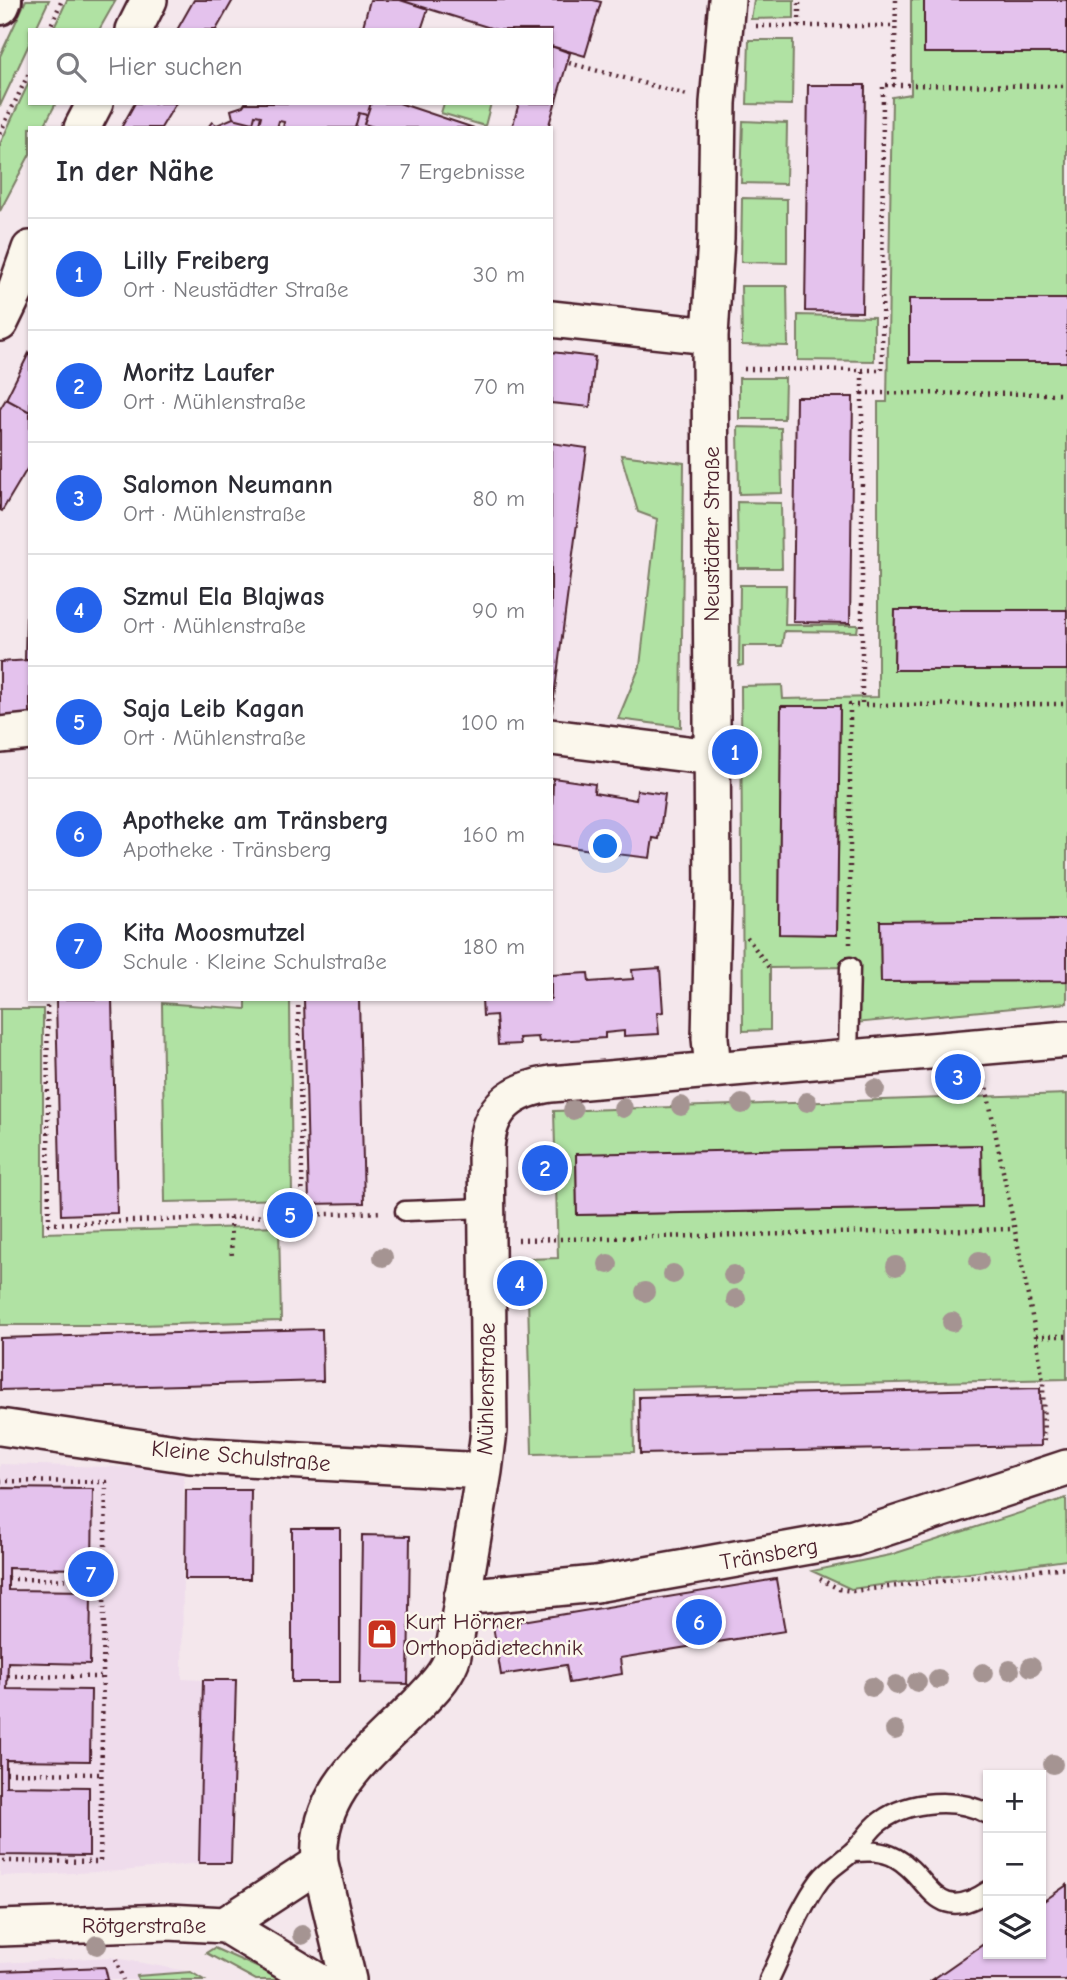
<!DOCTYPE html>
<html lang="de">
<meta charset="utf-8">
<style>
body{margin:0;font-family:"Comic Neue",sans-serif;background:#f7f7f7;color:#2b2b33}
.controls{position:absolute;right:21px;bottom:21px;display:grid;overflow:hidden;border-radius:0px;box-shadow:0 2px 5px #0004}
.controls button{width:63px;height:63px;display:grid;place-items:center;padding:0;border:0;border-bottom:2px solid #e1e1e2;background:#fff;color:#2b2b33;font:35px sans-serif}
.you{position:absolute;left:606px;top:847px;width:24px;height:24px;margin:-18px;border:5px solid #fff;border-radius:50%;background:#1a73e8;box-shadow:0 0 0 10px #1a73e833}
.badge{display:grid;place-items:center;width:46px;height:46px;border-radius:50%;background:#2563eb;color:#fff;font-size:23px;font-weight:700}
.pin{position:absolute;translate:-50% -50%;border:4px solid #fff;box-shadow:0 2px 7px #0006}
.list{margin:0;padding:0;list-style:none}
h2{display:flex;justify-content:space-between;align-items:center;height:91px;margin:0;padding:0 28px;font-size:30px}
h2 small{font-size:23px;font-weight:400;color:#7c7c81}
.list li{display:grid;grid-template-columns:46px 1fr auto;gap:21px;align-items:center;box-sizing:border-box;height:112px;padding:0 28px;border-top:2px solid #e1e1e2}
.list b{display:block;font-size:26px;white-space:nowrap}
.list p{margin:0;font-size:23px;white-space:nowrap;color:#7c7c81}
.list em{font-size:23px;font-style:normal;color:#7c7c81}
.icon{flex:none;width:38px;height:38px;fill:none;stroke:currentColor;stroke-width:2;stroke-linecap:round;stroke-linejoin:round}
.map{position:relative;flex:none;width:1067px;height:1980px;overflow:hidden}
.search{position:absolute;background:#fff;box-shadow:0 2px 5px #0004;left:28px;top:28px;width:525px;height:77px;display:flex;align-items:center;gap:18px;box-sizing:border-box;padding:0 24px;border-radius:0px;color:#7c7c81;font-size:26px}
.panel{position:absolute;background:#fff;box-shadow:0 2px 5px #0004;left:28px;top:126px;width:525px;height:875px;border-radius:0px}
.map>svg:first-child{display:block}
</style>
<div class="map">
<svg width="1067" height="1980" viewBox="0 0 1067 1980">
<rect width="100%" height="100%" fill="#f4e7ec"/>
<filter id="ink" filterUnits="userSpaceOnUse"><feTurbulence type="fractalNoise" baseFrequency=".0143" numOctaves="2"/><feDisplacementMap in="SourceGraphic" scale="14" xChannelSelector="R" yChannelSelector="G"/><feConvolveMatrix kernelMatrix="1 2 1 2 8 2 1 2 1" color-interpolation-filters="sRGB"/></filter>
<g filter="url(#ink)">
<path fill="#efdcec" d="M0 1464 184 1469 182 1679 203 1680 199 1863 122 1871 0 1876Z
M110 1957 191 1972 204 1980H0V1963Z"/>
<path fill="#b0e2a3" stroke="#7d8067" stroke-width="2" fill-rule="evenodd" d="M26 0H49L35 30H30V42L0 106V56Z
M67 0H116L99 30H53Z
M754 0H794V18L751 19Z
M911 0H924V53H1067V299L909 300V362H1067V610H895L894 670H1067V919L880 922 881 982 1067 981V1003L855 1023 856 967 770 968V1030L743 1031 741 686 782 685 783 699 878 697V402H887L892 97 911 94ZM781 706 840 707 837 935 779 933Z
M749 40H793L792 105 747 104Z
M30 80V103H56L43 128H30V154L0 211V144Z
M444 103H491L485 126 441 113Z
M743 121 787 123 786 184 741 183Z
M742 198 787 199V263L741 262Z
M741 286H787L788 346 742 345Z
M798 315 874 317V361L798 360Z
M739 378H785L784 419H739Z
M738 427 781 428 782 493 739 494Z
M621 455 684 463 681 727 618 719 640 666 657 519 638 512Z
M737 502 781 503 782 568H738Z
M740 585H786L785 625H858L857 632 784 631 782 646H743V665L739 666Z
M246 999H290L292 1199 165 1202 162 1003 246 1009Z
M0 1009H43V1233L279 1226 281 1321 140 1325H0Z
M1067 1094V1379L633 1389 634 1452 532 1454 527 1259 558 1258 554 1111ZM981 1145 982 1207 577 1215 576 1155Z
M1066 1498 1067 1560 851 1589 812 1571 890 1555Z
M214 1948 261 1969 279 1980H256L206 1953Z
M191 1972 204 1980H138L137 1976Z"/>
<path fill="#e4c2ed" stroke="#4a1f2b" stroke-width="2" d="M194 0H233L216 30H177Z
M370 0H400L428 9 421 30H362Z
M400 0H593L601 2 585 56 551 46V30H497Z
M924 0H1067V53H924Z
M551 46 570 53 548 128H512L519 103H551Z
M808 85H865L862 312 805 311Z
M135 103H176L161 128H121Z
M245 103H371L367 115 359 113 355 128H283L284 122 279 121 277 128H273L259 124 261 116 255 115 253 123 233 118 231 110 243 106Z
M371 103H399L474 128H377L364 124Z
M359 113 367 115 364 124 377 128H355Z
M255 115 261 116 259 124 273 128H211L209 126 212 122 217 125 233 118 253 123Z
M909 299H1067V362H909Z
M30 351V412L6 399Z
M551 352 595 357 590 407 551 403Z
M796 397H853L850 623 793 622Z
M6 399 30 412V464L2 511 0 510V409Z
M551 443 587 448 552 712H551Z
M895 610H1067V670H894Z
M26 617H30V660H25Z
M30 660V717L0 720V662Z
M781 706H840L837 935 779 934Z
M553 778 595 784 594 793 636 800 637 790 665 794 659 839 653 838 650 858 616 854 617 849 607 847 598 846 597 851 551 844Z
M1067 919V981L881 982 880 921Z
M660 968 663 1012 657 1013 659 1034 624 1036V1031L605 1033V1038L539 1042 538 1037 519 1038 520 1044 498 1045 496 1015 483 1016 482 999H551V975L588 973 589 982 633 979 632 970Z
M56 999H112L117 1213 61 1215Z
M304 999H359L364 1203 309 1204Z
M981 1145 982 1207 577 1215 576 1154Z
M322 1329 323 1381 0 1390V1338Z
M1040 1388 1041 1446 640 1454 639 1397Z
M0 1488 93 1489 92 1569 8 1568V1590L91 1591 90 1664 8 1662 7 1689 91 1690 90 1761 6 1760V1786L89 1787V1856L0 1855Z
M186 1490H251L250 1579H185Z
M292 1528H340V1682H292Z
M362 1535 410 1536 408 1684 360 1683Z
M776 1579 785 1631 620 1658 622 1674 569 1683 566 1665 501 1675 493 1626Z
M203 1680H236L231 1863H199Z
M1067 1885V1980H932L988 1941V1954H1041V1903Z
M105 1967 108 1980H0V1971Z"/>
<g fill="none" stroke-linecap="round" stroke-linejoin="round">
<g stroke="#4a1f2b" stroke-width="23">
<path id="lane" d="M848 1058 850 967
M405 1211 486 1208
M852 1852C867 1851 882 1850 896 1858 931 1877 934 1927 988 1891
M769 1980C784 1949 800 1907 820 1880 829 1868 841 1862 852 1852 863 1843 869 1829 881 1821 910 1800 957 1797 988 1814"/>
</g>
<g stroke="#4a1f2b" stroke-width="40">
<path id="street" d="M134 30 149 0
M82 128 95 103
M551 319 710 336
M0 323 15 292 30 249
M0 735 30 732
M551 737 712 757
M713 1069 710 1038 713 906 710 336 716 238 718 103 727 0
M0 1427 190 1455 484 1471
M462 1597 596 1584 854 1538 1067 1468
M225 1925 320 1863
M0 1928 168 1922 225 1925 316 1980
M348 1980 320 1863C314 1790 374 1750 419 1703 432 1689 448 1674 453 1655L484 1471 489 1431 486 1148C489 1107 512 1090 551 1084L1067 1039"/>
</g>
<g stroke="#4a1f2b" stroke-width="44">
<path id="secondary" d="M0 5 2 0"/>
</g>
<path stroke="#4a1f2b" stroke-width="4.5" stroke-dasharray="2 5" stroke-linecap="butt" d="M896 0 894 85 1067 86
M756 26H895
M799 26V0
M49 30 62 0
M569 63 687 95
M0 133 30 71
M744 369 862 370V393L1067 394
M862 370H882L883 85H894
M862 393V705L1067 704
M747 937 769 968
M850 944V705H862
M47 999 49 1224 383 1212
M298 999 303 1215
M985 1081 1036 1336 1043 1382 1044 1441
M230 1218 232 1258
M518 1240 1014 1229
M1036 1336H1067
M0 1481 106 1482 100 1862 0 1861
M8 1579 104 1580
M820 1579 839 1589 853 1591 1067 1567
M8 1676 103 1677
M6 1773 102 1774
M116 1959 123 1980"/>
<use href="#lane" stroke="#fbf7ec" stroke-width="18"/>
<use href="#street" stroke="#fbf7ec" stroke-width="35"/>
<use href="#secondary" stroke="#fbf7ec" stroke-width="38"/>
</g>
<g fill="#a59492">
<circle cx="944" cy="1086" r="10"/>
<circle cx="875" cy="1089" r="10"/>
<circle cx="807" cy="1102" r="10"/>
<circle cx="742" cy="1104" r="10"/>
<circle cx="681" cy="1106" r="10"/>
<circle cx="623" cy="1108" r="10"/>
<circle cx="573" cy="1110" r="10"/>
<circle cx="383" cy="1257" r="10"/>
<circle cx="979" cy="1261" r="10"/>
<circle cx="608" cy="1264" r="10"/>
<circle cx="896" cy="1266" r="10"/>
<circle cx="673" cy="1274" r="10"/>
<circle cx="733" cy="1275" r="10"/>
<circle cx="645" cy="1292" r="10"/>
<circle cx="736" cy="1299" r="10"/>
<circle cx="952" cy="1322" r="10"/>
<circle cx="1031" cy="1667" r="10"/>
<circle cx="1010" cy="1670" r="10"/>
<circle cx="983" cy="1673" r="10"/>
<circle cx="938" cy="1679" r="10"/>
<circle cx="917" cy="1682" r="10"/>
<circle cx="896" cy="1685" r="10"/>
<circle cx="872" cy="1687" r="10"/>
<circle cx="895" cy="1730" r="10"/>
<circle cx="1053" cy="1764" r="10"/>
<circle cx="302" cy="1935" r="10"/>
<circle cx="97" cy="1945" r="10"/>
</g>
</g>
<defs>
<g id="shop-square" transform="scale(1.575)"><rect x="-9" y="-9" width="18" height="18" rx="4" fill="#c8321e" stroke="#fbf7ec"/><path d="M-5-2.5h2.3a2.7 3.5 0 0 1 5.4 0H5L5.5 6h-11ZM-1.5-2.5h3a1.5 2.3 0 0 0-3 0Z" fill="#fff"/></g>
</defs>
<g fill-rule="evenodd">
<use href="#shop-square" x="382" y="1634"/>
</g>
<g text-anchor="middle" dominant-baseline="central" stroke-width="5" stroke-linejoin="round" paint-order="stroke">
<g font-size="23" fill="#4a1f2b" stroke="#fbf7ec">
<text transform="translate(711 534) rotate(-90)">Neustädter Straße</text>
<text transform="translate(486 1389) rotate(-89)">Mühlenstraße</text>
<text transform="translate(241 1456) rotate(5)">Kleine Schulstraße</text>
<text transform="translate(769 1554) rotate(-10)">Tränsberg</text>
<text x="144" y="1925">Rötgerstraße</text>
</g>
<g font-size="23" fill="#4a1f2b" stroke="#fbf7ec" text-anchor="start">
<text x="405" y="1621">Kurt Hörner<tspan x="405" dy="26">Orthopädietechnik</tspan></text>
</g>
</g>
</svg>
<div class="controls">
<button>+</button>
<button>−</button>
<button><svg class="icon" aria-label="layers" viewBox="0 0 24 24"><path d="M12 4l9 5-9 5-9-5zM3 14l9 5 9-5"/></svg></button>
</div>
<div class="you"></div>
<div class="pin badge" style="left:735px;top:752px">1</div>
<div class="pin badge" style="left:545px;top:1168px">2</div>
<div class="pin badge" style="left:958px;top:1077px">3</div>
<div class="pin badge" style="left:520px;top:1283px">4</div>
<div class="pin badge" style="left:290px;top:1215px">5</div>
<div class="pin badge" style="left:699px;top:1622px">6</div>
<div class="pin badge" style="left:91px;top:1574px">7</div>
<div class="search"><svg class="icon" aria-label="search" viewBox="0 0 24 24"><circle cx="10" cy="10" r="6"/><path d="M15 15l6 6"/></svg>Hier suchen</div>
<section class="panel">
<h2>In der Nähe<small>7 Ergebnisse</small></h2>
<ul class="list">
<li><span class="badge">1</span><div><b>Lilly Freiberg</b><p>Ort · Neustädter Straße</p></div><em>30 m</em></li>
<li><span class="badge">2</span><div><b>Moritz Laufer</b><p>Ort · Mühlenstraße</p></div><em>70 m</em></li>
<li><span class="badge">3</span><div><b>Salomon Neumann</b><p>Ort · Mühlenstraße</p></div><em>80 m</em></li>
<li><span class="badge">4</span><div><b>Szmul Ela Blajwas</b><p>Ort · Mühlenstraße</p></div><em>90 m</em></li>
<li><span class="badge">5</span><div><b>Saja Leib Kagan</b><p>Ort · Mühlenstraße</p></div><em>100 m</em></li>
<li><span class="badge">6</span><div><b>Apotheke am Tränsberg</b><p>Apotheke · Tränsberg</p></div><em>160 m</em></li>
<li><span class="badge">7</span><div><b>Kita Moosmutzel</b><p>Schule · Kleine Schulstraße</p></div><em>180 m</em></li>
</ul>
</section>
</div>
